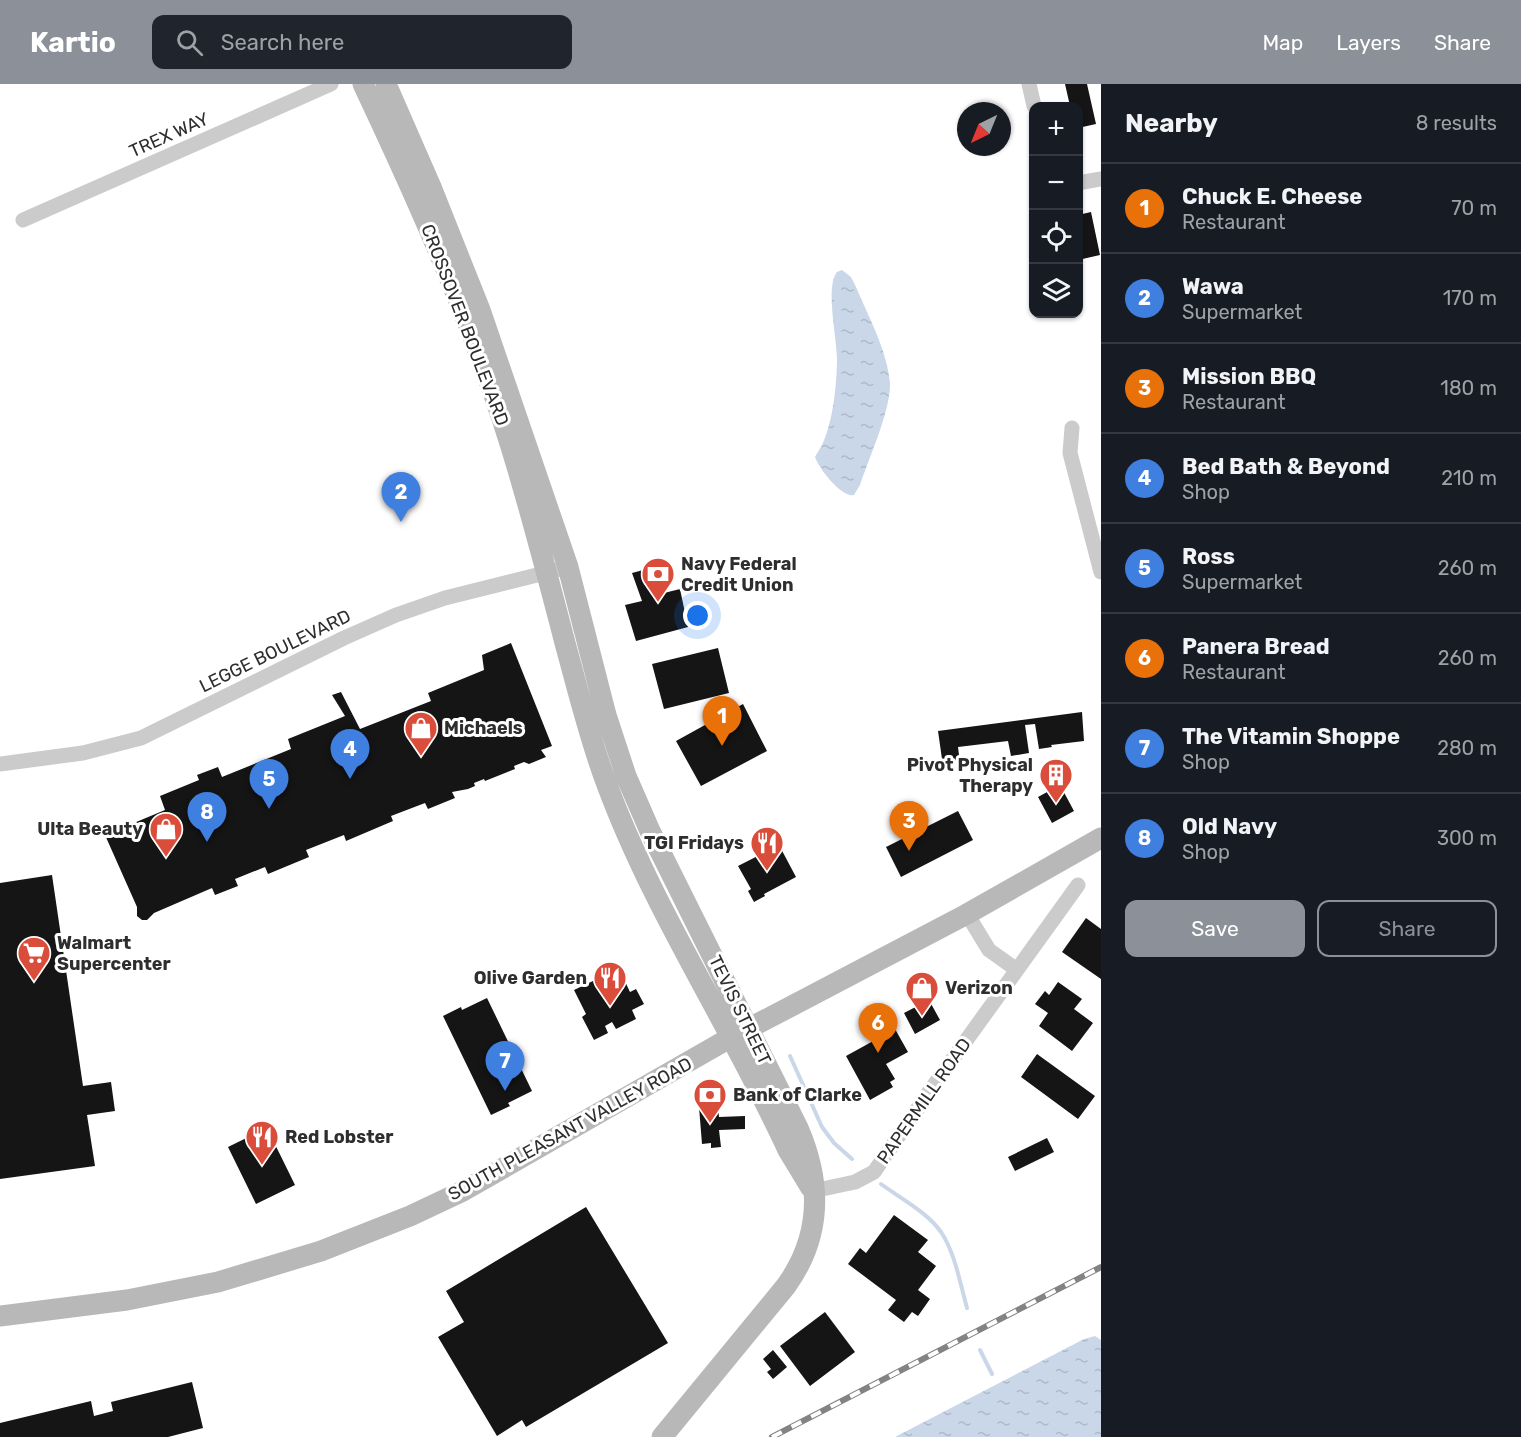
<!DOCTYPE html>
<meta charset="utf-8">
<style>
body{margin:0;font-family:Rubik,sans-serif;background:#20242c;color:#f1f3f6}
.controls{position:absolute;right:18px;top:18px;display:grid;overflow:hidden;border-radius:12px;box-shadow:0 2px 4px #0004}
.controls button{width:54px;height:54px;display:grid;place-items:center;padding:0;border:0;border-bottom:2px solid #363941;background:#171b24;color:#f1f3f6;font:30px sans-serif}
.compass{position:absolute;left:957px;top:18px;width:54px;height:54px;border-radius:50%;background:#171b24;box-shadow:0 2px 4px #0004;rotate:223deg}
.you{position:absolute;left:698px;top:532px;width:21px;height:21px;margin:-15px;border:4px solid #fff;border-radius:50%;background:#1a73e8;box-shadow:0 0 0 9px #1a73e833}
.badge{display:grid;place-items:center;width:39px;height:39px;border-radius:50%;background:#8c9099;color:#fff;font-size:20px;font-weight:700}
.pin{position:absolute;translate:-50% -50px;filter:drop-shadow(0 2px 3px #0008)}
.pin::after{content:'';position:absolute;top:32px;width:21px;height:18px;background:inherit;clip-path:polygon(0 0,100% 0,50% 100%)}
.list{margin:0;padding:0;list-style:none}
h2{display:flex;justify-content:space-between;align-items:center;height:78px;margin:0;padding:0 24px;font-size:26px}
h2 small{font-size:20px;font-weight:400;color:#9ea1a6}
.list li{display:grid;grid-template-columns:39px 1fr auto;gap:18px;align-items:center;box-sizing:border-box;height:90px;padding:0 24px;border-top:2px solid #363941}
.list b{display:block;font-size:22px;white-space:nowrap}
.list p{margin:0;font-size:20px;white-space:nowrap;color:#9ea1a6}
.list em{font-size:20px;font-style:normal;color:#9ea1a6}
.actions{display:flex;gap:12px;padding:18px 24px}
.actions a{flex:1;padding:14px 0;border:2px solid #8c9099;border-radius:12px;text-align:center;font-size:21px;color:#8c9099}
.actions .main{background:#8c9099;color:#fff}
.icon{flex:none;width:33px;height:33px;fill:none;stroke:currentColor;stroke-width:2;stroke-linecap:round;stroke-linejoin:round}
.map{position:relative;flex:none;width:1101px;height:1353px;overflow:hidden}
header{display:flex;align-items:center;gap:36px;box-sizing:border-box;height:84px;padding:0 30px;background:#8c9099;color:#fff}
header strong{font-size:28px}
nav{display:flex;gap:33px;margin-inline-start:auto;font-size:21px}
.search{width:420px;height:54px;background:#20242c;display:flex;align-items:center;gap:15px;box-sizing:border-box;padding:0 21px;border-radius:12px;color:#9ea1a6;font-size:22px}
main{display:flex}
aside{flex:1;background:#171b24}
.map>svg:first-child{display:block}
</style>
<header>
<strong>Kartio</strong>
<div class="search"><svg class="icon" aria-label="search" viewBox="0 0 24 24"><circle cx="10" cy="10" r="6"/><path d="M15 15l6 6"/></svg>Search here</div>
<nav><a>Map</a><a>Layers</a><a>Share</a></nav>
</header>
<main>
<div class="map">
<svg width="1101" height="1353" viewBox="0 0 1101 1353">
<defs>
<pattern id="water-ripples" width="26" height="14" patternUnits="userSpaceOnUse" patternTransform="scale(1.5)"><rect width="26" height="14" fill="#cad7e9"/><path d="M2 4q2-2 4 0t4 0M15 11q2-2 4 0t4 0" fill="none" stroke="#aeb9c8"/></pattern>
</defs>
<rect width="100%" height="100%" fill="#fff"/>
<path fill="url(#water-ripples)" d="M842 186 851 193 856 203C869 234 887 266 890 299 891 326 869 374 860 401L854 411C842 414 819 385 815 373 817 369 819 366 822 361 833 338 837 300 837 274 837 254 825 203 837 188Z
M1095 1252 1101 1256V1353H895L1084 1255Z"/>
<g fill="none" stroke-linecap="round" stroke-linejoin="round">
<path stroke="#cad7e9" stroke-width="4" d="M790 972 822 1043 834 1059 852 1075
M881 1100C900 1114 927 1128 941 1148 955 1169 960 1199 967 1224
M980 1266 992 1290"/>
</g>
<path fill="#151515" d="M1065 0H1087L1096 40 1078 44V22H1070Z
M1091 128 1100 171 1078 176V131Z
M647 485 656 511 680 505 688 543 636 557 625 521 642 517 632 489Z
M511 559 552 662 541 666 546 673 529 680 524 678 514 682 515 685 485 697 484 695 474 699 475 702 468 705 452 708 455 714 428 725 425 719 391 732 393 737 346 757 344 751 306 766 309 773 268 790 265 783 235 795 238 802 215 811 212 804 154 829 147 836H142L137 832V823L105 751 165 726 160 712 199 696 197 691 218 683 222 693 291 665 288 655 345 632 332 611 341 608 360 645 431 617 428 609 484 586 482 571Z
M718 564 729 609 664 625 652 580Z
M743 620 767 667 701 702 676 657Z
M1082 628 1084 657 1051 661 1052 663 1039 665 1035 640 1025 641 1029 669 1011 672 1008 657 958 663 960 679 943 682 938 647Z
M1060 701 1074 727 1052 739 1038 713Z
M958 727 973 756 901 793 886 763Z
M779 761 796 793 764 810 765 812 754 818 748 807 751 805 738 782Z
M52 791 83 1002 111 998 115 1027 87 1031 95 1082 0 1095V799Z
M1086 834 1101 845V895L1062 868Z
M621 889 630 908 636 905 644 920 632 926 636 935 616 945 612 938 605 942 608 949 594 956 582 933 586 930 574 906 595 896 598 901Z
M1058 898 1082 915 1074 925 1093 939 1072 967 1039 942 1048 929 1035 920 1045 907 1049 911Z
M487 914 532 1007 508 1019 510 1022 491 1031 443 932 461 923 462 926Z
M929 916 940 936 915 950 904 929Z
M895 945 908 968 886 980 895 995 890 998 893 1003 870 1016 846 972Z
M1037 970 1095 1012 1078 1035 1021 993Z
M718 1022 719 1033 745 1032V1045L719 1046 721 1063 711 1064V1059L702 1060 699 1023Z
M267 1044 295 1101 256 1120 228 1063Z
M1047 1054 1054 1068 1015 1087 1008 1073Z
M586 1123 668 1259 526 1343 522 1336 497 1352 438 1253 464 1238 446 1207Z
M894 1131 928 1156 918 1168 936 1182 918 1206 930 1215 918 1232 912 1228 904 1238 888 1226 896 1216 848 1180 860 1164 866 1169Z
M825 1228 855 1268 810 1302 780 1262Z
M773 1266 787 1283 773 1295 767 1288 771 1285 763 1275Z
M192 1298 203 1344 168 1353H0V1339L91 1317 94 1332 113 1327 111 1318Z"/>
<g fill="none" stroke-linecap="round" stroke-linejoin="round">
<path stroke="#cbcbcb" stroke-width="15" d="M1029 0 1034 22
M1078 99 1101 95
M23 136 331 0
M1072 344 1070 369 1101 488
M0 680 83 669 141 654 344 554 396 531 445 514 557 486
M967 830 989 866 1017 886
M813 1107 855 1098 874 1088 929 1008 1078 801"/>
<path stroke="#b8b8b8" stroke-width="21" d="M363 0C422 125 479 253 518 386 535 444 550 501 565 559 578 606 589 653 606 698 653 826 731 942 788 1066L811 1104
M386 0 431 103 480 226 568 483 606 631 626 692 650 747 798 1044C822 1099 822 1152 786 1202L662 1353
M0 1232 127 1216 218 1198 321 1167 410 1132 463 1107 721 959 967 830 1101 754"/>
<g stroke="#838383" stroke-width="6">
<path id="rail" d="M772 1353 1101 1183"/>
</g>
<use href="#rail" stroke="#fff" stroke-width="4" stroke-dasharray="11" stroke-linecap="butt"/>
</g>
<defs>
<g id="bank-pin" transform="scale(1.725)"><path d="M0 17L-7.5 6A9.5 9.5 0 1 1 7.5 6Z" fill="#da4d3b" stroke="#fff"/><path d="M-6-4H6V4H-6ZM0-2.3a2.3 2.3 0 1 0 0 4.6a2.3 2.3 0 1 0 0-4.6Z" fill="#fff"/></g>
<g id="shop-pin" transform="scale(1.725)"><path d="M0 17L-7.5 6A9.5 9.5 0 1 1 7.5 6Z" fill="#da4d3b" stroke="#fff"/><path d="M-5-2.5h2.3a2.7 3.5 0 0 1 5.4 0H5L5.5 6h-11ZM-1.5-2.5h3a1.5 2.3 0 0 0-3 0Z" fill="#fff"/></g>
<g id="building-pin" transform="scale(1.725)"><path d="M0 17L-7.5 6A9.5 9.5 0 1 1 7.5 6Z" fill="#da4d3b" stroke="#fff"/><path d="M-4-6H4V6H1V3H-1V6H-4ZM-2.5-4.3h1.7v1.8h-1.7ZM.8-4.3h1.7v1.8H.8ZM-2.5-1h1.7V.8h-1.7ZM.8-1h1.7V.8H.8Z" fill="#fff"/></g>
<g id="restaurant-pin" transform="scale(1.725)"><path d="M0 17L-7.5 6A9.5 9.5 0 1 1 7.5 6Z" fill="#da4d3b" stroke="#fff"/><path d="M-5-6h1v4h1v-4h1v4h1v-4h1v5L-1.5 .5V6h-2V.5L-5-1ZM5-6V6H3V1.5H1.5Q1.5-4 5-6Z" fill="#fff"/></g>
<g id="supermarket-pin" transform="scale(1.725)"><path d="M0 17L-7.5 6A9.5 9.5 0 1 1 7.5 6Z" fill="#da4d3b" stroke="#fff"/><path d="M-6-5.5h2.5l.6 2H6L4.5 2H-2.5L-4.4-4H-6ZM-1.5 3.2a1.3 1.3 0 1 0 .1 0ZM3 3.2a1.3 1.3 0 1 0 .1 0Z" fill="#fff"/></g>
</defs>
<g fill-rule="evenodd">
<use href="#bank-pin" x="658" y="490"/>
<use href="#shop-pin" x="421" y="644"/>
<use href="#building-pin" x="1056" y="691"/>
<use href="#shop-pin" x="166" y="745"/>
<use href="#restaurant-pin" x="767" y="759"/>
<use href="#supermarket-pin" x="34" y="869"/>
<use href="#restaurant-pin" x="610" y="894"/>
<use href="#shop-pin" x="922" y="904"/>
<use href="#bank-pin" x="710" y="1011"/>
<use href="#restaurant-pin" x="262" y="1053"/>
</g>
<g text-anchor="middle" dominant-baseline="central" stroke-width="6" stroke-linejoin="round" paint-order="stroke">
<g font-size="18" fill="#2e2e2e" stroke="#fff">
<text transform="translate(169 51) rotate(-24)">TREX WAY</text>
<text transform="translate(465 241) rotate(69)">CROSSOVER BOULEVARD</text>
<text transform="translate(275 567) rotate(-26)">LEGGE BOULEVARD</text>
<text transform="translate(740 926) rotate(64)">TEVIS STREET</text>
<text transform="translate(924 1017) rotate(-55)">PAPERMILL ROAD</text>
<text transform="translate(570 1045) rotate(-29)">SOUTH PLEASANT VALLEY ROAD</text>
</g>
<g font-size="18" font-weight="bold" fill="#2e2e2e" stroke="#fff" text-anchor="start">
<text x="681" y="480">Navy Federal<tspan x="681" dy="21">Credit Union</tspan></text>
<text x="444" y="644">Michaels</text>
<text x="1033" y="681" text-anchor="end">Pivot Physical<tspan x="1033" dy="21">Therapy</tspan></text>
<text x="143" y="745" text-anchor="end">Ulta Beauty</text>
<text x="744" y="759" text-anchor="end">TGI Fridays</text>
<text x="57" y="859">Walmart<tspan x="57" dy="21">Supercenter</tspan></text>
<text x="587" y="894" text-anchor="end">Olive Garden</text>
<text x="945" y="904">Verizon</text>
<text x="733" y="1011">Bank of Clarke</text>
<text x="285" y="1053">Red Lobster</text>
</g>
</g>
</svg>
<div class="controls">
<button>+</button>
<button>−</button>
<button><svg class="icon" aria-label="locate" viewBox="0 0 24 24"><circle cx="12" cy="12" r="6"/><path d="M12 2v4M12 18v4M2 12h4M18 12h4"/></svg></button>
<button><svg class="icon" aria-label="layers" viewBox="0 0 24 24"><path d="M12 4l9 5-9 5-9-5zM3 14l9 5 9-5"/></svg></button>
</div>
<svg class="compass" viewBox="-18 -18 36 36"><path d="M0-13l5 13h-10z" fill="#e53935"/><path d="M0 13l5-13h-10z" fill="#9ea1a6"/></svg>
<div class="you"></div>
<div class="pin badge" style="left:722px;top:662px;background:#e8710a">1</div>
<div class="pin badge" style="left:401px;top:438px;background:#3f7fe0">2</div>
<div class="pin badge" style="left:909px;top:767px;background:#e8710a">3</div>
<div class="pin badge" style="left:350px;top:695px;background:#3f7fe0">4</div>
<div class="pin badge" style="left:269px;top:725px;background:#3f7fe0">5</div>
<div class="pin badge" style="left:878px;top:969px;background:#e8710a">6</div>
<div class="pin badge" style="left:505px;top:1007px;background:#3f7fe0">7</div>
<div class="pin badge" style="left:207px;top:758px;background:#3f7fe0">8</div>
</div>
<aside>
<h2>Nearby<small>8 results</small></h2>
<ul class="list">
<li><span class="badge" style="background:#e8710a">1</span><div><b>Chuck E. Cheese</b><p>Restaurant</p></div><em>70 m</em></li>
<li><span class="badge" style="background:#3f7fe0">2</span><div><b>Wawa</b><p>Supermarket</p></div><em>170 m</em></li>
<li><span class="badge" style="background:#e8710a">3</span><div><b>Mission BBQ</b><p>Restaurant</p></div><em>180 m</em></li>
<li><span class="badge" style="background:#3f7fe0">4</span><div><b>Bed Bath &amp; Beyond</b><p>Shop</p></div><em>210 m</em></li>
<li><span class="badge" style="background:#3f7fe0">5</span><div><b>Ross</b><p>Supermarket</p></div><em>260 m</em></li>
<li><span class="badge" style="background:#e8710a">6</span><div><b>Panera Bread</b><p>Restaurant</p></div><em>260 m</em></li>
<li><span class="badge" style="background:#3f7fe0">7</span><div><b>The Vitamin Shoppe</b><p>Shop</p></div><em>280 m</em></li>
<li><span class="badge" style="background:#3f7fe0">8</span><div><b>Old Navy</b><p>Shop</p></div><em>300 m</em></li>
</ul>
<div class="actions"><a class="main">Save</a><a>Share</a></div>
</aside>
</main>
